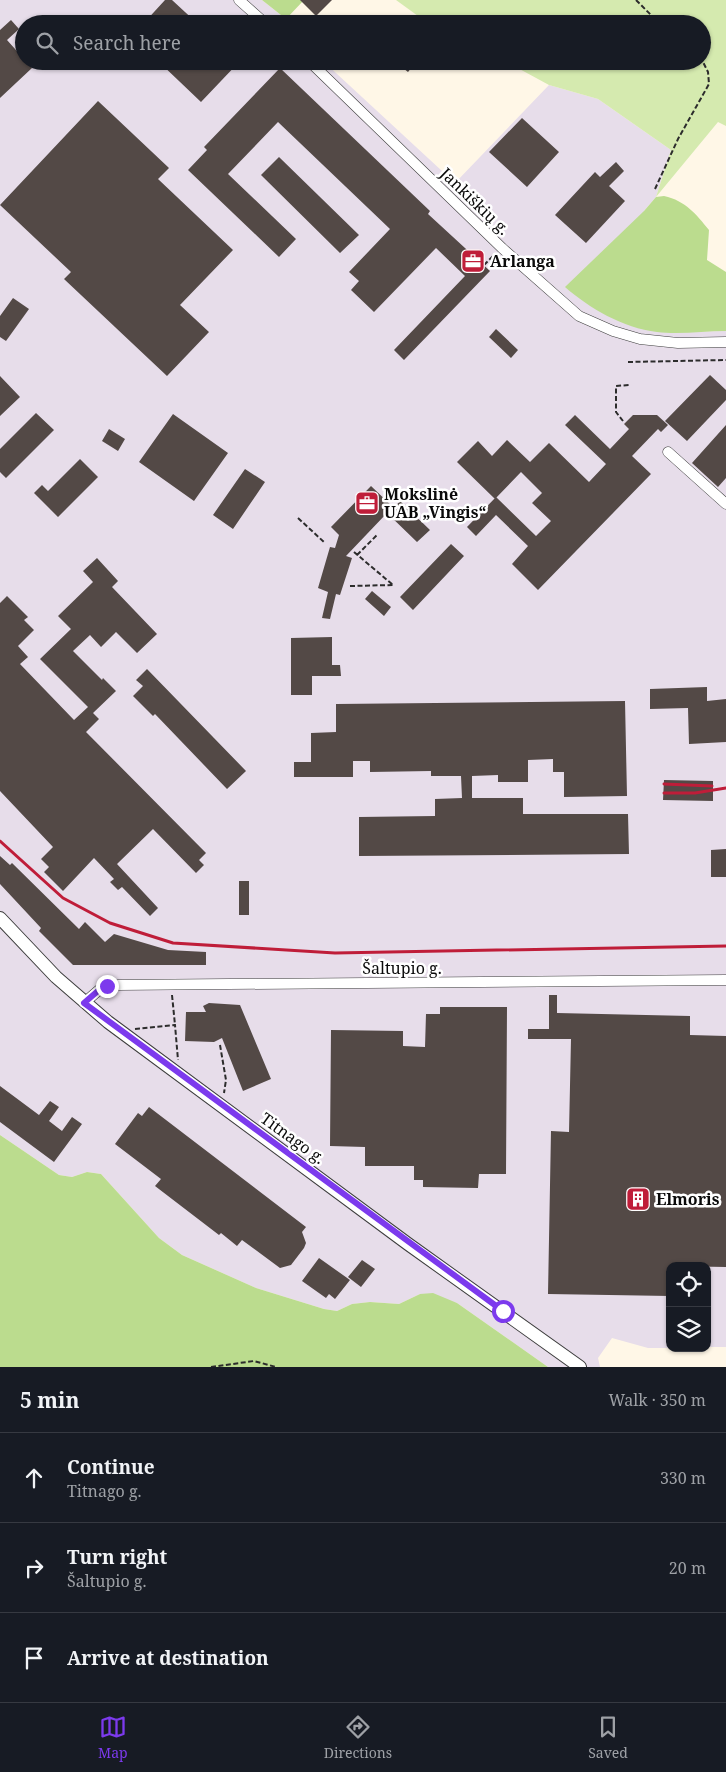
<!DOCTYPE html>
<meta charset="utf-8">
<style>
body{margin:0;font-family:"Noto Serif",serif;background:#20242c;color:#f1f3f6}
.controls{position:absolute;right:15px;bottom:15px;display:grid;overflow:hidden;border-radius:10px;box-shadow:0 1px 4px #0004}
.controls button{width:45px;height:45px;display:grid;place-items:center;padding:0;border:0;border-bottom:1px solid #363941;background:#171b24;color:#f1f3f6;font:25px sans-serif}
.stop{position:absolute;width:15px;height:15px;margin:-11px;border:4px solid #7c3aed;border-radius:50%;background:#fff}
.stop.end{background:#7c3aed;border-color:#fff;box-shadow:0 1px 5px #0008}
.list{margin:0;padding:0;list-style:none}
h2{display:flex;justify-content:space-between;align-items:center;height:65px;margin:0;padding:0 20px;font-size:21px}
h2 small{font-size:16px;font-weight:400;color:#9ea1a6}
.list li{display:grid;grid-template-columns:32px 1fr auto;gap:15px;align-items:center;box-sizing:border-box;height:90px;padding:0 20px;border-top:1px solid #363941}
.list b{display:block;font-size:19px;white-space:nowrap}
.list p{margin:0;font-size:16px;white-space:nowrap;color:#9ea1a6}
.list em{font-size:16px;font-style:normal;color:#9ea1a6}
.icon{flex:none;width:28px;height:28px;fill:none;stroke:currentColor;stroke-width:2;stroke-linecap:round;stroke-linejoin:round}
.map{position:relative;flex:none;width:726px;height:1367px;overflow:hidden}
.search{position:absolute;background:#171b24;box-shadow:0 1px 4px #0004;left:15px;right:15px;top:15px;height:55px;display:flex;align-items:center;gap:12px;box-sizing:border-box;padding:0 18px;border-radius:28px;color:#9ea1a6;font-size:19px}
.sheet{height:335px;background:#171b24}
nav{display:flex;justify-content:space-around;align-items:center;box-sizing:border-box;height:70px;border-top:1px solid #363941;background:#171b24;font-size:14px;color:#9ea1a6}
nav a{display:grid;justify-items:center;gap:2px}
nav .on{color:#7c3aed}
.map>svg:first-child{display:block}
</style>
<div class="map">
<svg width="726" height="1367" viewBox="0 0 726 1367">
<rect width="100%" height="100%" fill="#fff7e7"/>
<path fill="#e7ddea" d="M0 0H262L286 19 289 24H24V61H323L455 183 549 85 598 99 671 150 656 197 644 211 657 332 726 331V1347H707V1266H670V1348H648L612 1338 598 1358 600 1367H548L457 1303 420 1294 399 1304 370 1302 352 1304 337 1311 324 1309 256 1288 182 1255 159 1238 101 1174 87 1172 72 1177 59 1175 0 1135Z"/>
<path fill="#d5eaaf" d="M396 0H726V126L718 122 656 197 671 150 598 99 549 85 505 61H702V24H429Z"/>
<path fill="#bbdc8e" d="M262 0H304L286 19Z
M664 196C686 201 696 214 709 230L707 260 726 272V331C704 331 679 335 657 332 623 328 589 308 565 287L644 211 656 197Z
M0 1135 59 1175 72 1177 87 1172 101 1174 159 1238 182 1255 256 1288 324 1309 337 1311 352 1304 370 1302 399 1304 420 1294 433 1293 457 1303 548 1367H0Z"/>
<path fill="#534946" d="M165 0H172L198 24H143Z
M300 0H332L316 16Z
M11 20 19 29 7 40 32 68 0 98V30Z
M158 61H240L201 102Z
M394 61H417L408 72Z
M280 68 430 211 428 214 490 271 404 360 394 350 465 276 436 248 374 312 351 290 359 281 349 272 390 229 278 122 228 174 296 239 279 257 188 170 207 150 204 147Z
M98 101 169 168 158 179 233 250 180 305 209 332 167 376 64 279 71 272 0 205Z
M522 118 559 152 527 187 489 152Z
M279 157 359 235 340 253 261 175Z
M616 162 624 171 609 186 625 201 586 243 555 215 595 172 600 177Z
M13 298 29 309 6 341 0 337V316Z
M496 329 518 350 511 358 489 337Z
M710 375 726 390V400L687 441 665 421Z
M0 376 20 397 0 416Z
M36 413 54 430 6 478 0 472V449Z
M173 414 228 453 194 501 139 462Z
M575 415 610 449 629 429 624 424 633 415H657L668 425 661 432 658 429 632 456 651 474 538 590 512 564 528 546 496 515 476 536 467 527 496 497 536 536 551 521 532 503 542 493 521 472 495 499 457 462 478 441 492 456 507 440 530 462 549 443 589 482 606 464 565 425Z
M726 425V478L718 487 692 463Z
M109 429 125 439 118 451 102 441Z
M80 459 98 477 58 517 34 493 42 485 48 491Z
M245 469 265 482 233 529 213 515Z
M371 486 394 508 400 501 430 530 417 542 387 513 346 556 352 558 340 595 336 594 330 619 322 618 328 592 318 588 330 547 335 548 339 535 331 527Z
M451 544 464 556 413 610 400 597Z
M97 558 118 581 112 587 157 634 137 653 116 632 101 647 90 635 73 651 102 680 103 678 116 691 93 713 99 719 86 732 206 853 199 860 204 865 196 873 153 829 117 864 158 908 150 916 122 887 118 890 110 882 114 879 94 858 63 891 44 872 49 867 41 859 53 847 0 791V603L7 596 28 617 24 620 34 630 18 646 28 657 20 664 74 720 88 707 40 659 71 629 58 616 93 582 83 571Z
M372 591 391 607 384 616 365 599Z
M332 637V665H340L341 676H312V695H291V638Z
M147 669 246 771 227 789 155 714 153 716 133 696 143 686 136 680Z
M707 687V701L726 699V742L689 744 688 708 650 709V689Z
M625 701 627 796 564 797V772H553V759L528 760V782H498V775L472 776V798H523V814H628L629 854 359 856V817L435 816V799L462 798 461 776H431V771L370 772V761H353V777H294V762H311V733L336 732V704Z
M664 780 713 781V801L663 800Z
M726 849V877H711V850Z
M0 856 10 865 12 863 79 929 85 922 105 942 114 934 168 950 206 952V965H73L39 931 41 928 0 884Z
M239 881H249V915H239Z
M549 995H557V1013L690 1016V1035L726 1036V1267L670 1266V1296L548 1294 551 1131 569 1132 571 1039H528V1029H549Z
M209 1003 240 1005 271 1079 243 1091 222 1038 214 1042 185 1041 186 1012H206L203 1006Z
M440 1007H507L506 1174H479L478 1188 423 1187V1180H414V1166H365V1147L330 1146 331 1030 403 1031V1046L425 1047 426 1014H440Z
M0 1086 39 1115 50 1101 59 1107 49 1121 62 1131 72 1117 82 1124 54 1162 0 1122Z
M149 1107 306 1227 302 1232 306 1243 304 1248 291 1265 280 1268 242 1240 237 1246 221 1233 219 1235 155 1186 161 1179 115 1144 138 1113 142 1116Z
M319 1258 350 1280 335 1299 329 1294 326 1298 302 1281Z
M362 1260 375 1269 361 1287 348 1277Z"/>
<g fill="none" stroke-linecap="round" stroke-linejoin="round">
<g stroke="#3d3d3d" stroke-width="11">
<path id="minor" d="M239 0 266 24
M309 61 502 248 579 316 613 331 640 339 678 343 726 342
M668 452 726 504
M84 1003 99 990 118 985 726 980"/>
</g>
<g stroke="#3d3d3d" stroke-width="14">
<path id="tertiary" d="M0 918 56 977 108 1022 408 1244 580 1367"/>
</g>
<path stroke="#2c2c2c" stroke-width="2" stroke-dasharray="5 2.5" stroke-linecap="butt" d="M636 0 660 24
M655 189 678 139 709 84 708 72 702 60
M484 265 495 254
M628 362 726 360
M623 421 616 412V386L629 385
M298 518 325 543
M354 552 393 585
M357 555 378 534
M350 586 393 585
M172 995 175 1025
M135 1029 175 1025 178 1060
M220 1045 226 1080 224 1093
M211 1367 254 1361 276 1367"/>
<use href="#minor" stroke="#fff" stroke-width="10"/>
<use href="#tertiary" stroke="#fff" stroke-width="12"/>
<path stroke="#bf1d39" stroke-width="3" d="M664 784 712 786
M664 793H695L726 788
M0 841 63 898 110 923 173 943 335 953 726 946"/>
</g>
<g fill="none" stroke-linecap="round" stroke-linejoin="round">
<path stroke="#7c3aed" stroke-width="6" d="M107 986 99 990 84 1003 503 1311"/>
</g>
<defs>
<g id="office-square" transform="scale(1.25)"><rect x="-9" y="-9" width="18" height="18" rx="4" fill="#bf1d39" stroke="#fff"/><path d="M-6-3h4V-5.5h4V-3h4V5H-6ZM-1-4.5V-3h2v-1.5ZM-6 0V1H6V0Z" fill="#fff"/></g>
<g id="building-square" transform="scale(1.25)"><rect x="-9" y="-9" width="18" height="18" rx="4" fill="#bf1d39" stroke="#fff"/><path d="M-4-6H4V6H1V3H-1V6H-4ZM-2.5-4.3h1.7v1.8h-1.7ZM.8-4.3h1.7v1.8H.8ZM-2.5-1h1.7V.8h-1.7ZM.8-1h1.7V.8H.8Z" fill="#fff"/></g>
</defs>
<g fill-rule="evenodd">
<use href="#office-square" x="473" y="261"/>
<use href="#office-square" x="367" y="503"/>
<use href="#building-square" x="638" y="1199"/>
</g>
<g text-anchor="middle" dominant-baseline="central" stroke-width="5" stroke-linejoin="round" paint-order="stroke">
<g font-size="16" fill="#0a0a0a" stroke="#fff">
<text transform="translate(475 201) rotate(44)">Jankiškių g.</text>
<text x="402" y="968">Šaltupio g.</text>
<text transform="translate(293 1138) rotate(36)">Titnago g.</text>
</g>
<g font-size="16" font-weight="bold" fill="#0a0a0a" stroke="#fff" text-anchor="start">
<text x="490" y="261">Arlanga</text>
<text x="384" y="494">Mokslinė<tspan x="384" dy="18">UAB „Vingis“</tspan></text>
<text x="656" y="1199">Elmoris</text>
</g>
</g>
</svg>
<div class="controls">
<button><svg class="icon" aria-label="locate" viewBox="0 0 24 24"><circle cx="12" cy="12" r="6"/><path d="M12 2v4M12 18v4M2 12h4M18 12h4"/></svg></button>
<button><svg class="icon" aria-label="layers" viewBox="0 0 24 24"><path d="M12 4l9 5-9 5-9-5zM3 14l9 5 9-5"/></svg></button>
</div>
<div class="stop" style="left:503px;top:1311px"></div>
<div class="stop end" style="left:107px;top:986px"></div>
<div class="search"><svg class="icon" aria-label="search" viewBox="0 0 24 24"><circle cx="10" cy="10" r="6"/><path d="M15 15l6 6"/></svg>Search here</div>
</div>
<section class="sheet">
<h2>5 min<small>Walk · 350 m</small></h2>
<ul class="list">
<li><svg class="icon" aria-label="ahead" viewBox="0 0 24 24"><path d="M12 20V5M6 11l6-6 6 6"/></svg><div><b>Continue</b><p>Titnago g.</p></div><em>330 m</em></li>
<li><svg class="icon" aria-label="right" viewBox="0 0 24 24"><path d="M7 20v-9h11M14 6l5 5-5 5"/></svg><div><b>Turn right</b><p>Šaltupio g.</p></div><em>20 m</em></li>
<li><svg class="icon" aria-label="arrive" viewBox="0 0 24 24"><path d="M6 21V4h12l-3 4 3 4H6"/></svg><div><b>Arrive at destination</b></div></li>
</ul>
</section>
<nav>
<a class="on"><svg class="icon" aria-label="map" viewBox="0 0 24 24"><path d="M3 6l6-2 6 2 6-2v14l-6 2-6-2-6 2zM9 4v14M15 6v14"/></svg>Map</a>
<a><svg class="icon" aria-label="directions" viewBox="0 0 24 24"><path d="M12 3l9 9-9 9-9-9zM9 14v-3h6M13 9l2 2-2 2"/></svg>Directions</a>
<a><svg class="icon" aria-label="saved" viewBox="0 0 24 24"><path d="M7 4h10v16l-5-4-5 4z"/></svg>Saved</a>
</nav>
